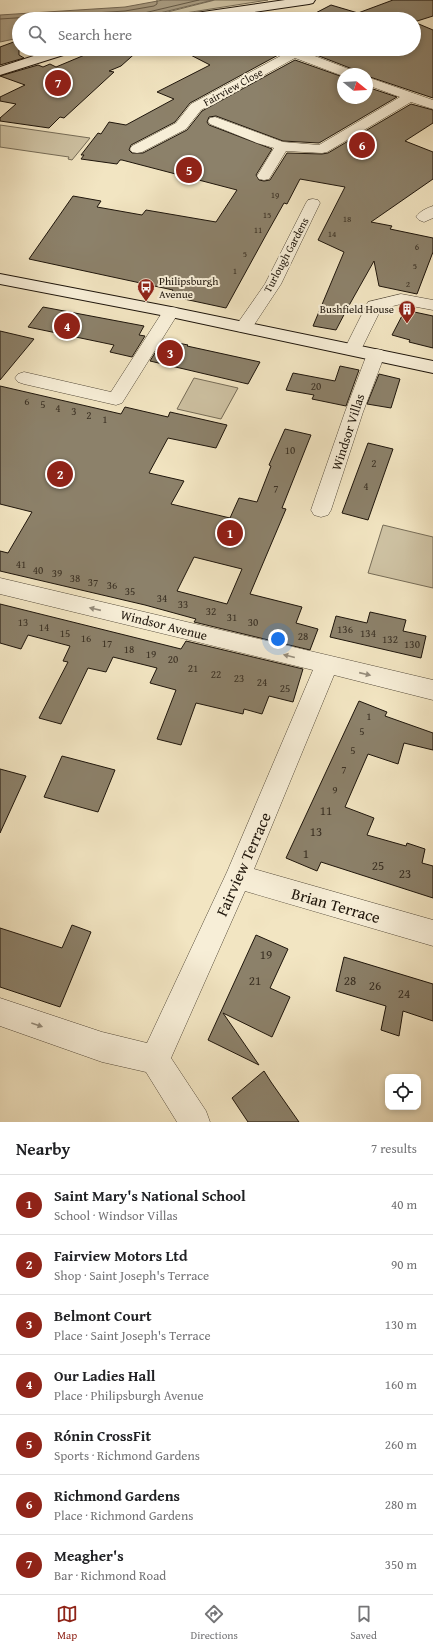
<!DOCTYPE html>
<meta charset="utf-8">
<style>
body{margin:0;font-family:"Gentium Book Plus",serif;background:#f2f2f2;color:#202124}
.controls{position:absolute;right:12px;bottom:12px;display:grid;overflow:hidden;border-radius:8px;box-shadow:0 2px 6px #0003}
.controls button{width:36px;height:36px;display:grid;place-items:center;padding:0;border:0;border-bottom:1px solid #e0e0e0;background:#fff;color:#202124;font:20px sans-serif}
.compass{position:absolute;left:337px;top:68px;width:36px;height:36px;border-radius:50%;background:#fff;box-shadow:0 2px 6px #0003;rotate:108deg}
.you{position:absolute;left:278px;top:639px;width:14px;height:14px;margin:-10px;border:3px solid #fff;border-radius:50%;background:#1a73e8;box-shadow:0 0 0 6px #1a73e833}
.badge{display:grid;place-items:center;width:26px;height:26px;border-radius:50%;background:#8f2418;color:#fff;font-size:13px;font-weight:700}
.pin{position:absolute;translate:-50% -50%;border:2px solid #fff;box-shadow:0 1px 4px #0006}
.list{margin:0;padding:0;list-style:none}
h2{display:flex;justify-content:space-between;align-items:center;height:52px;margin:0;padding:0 16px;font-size:17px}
h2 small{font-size:13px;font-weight:400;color:#757577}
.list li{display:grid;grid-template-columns:26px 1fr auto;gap:12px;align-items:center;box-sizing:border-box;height:60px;padding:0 16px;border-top:1px solid #e0e0e0}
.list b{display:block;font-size:15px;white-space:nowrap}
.list p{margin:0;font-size:13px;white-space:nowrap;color:#757577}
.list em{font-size:13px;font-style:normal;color:#757577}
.icon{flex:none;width:22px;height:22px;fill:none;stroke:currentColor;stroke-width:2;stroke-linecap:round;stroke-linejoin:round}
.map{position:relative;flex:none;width:433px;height:1122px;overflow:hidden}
.search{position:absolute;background:#fff;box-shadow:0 2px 6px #0003;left:12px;right:12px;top:12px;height:44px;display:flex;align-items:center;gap:10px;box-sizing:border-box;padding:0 14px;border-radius:22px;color:#757577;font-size:15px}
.sheet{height:472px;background:#fff}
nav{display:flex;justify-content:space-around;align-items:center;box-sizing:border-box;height:56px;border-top:1px solid #e0e0e0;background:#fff;font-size:11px;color:#757577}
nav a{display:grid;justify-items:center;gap:2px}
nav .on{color:#8f2418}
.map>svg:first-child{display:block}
</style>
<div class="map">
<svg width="433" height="1122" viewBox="0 0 433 1122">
<rect width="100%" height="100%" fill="#f2e5c2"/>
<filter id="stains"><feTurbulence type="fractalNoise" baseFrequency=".005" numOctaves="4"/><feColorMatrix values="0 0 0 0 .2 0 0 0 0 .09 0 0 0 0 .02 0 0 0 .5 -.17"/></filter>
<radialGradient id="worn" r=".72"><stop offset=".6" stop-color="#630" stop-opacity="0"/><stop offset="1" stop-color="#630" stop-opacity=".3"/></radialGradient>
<path fill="#cec2a3" stroke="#766c57" d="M215 0H268L147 19 152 16Z
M0 125 90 138 72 160 68 159 69 157 0 147Z
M194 378 238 388 221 419 177 409Z
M383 525 433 537V588L368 573Z"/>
<path fill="#aa9e84" stroke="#726754" d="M163 0H213L135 19H19V38L0 42V15L125 7Z"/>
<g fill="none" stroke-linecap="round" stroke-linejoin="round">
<path stroke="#645a48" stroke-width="1" d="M0 19 125 11 154 6 157 4V0
M77 19 134 14 136 19
M141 19 144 13 199 0"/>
</g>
<path fill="#8c816a" stroke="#1e150b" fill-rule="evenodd" d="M393 0H433V16L414 22 433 30V98L367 76V74H357L355 70 301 49H414V19H304L331 5 358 13Z
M19 40V55L24 58 0 65V47Z
M99 49H140L121 66 109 71 114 72 64 118 60 117 49 128 0 121V118L16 104 0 101V97L25 85 0 76 38 65 43 67 50 64 56 67Z
M179 49H276L280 54 190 103 175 122 131 145 129 150 132 153H143L187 130 202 111 295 60 343 77V98H367V87L397 97 319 143 283 141 216 116 209 117 207 122 209 125 272 149 256 175 259 180 264 181 270 180 287 153 322 154 328 153 411 104 433 110V123L405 141 433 152V179L371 222 392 226 390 229 433 238V252L417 294 379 286 374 261 347 309 336 330 313 326 344 252 318 240 345 187 300 179 287 204 284 203 266 235 226 308 170 296 173 290 29 259 73 196 101 201 97 207 142 215 146 210 216 222 237 190 122 160H120L117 164 81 159 84 155H81L98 133 101 134 109 122 126 125 174 99 157 92 210 65Z
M43 307 144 326 139 335 145 336 132 357 110 352 114 345 28 327Z
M405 310 433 316V348L409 342 410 340 392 335Z
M0 331 34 339 0 380Z
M163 340 188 345 187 346 260 362 248 384 150 361Z
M340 366 359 370 346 406 312 399 314 395 286 390 293 373 335 381Z
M379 374 400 379 391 408 367 404Z
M0 386 121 414 125 407 168 417 170 412 227 425 216 448 168 438 149 473 184 481 171 504 230 518 239 498 257 502 271 466 269 465 285 429 311 435 282 508 286 509 250 594 302 607 296 623 318 629 310 650 194 622 196 619 145 605 0 571V551L8 553 32 512 0 504ZM194 557 242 569 227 604 177 591Z
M368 443 393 449 368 520 342 513Z
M0 604 181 649 186 641 303 669 293 702 269 696 262 714 244 709 243 714 196 703 181 745 157 739 176 690 150 683 157 668 113 657 106 672 88 668 61 724 39 718 68 662 63 661 70 646 28 635 21 649 0 643Z
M370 612 406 620 403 631 426 636 421 658 330 637 336 616 367 623Z
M359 701 387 712 385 716 433 733V750L404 743 398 764 368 754 345 807 374 818 367 835 406 846 407 843 425 849 422 863 433 866V898L321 862 317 871 286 858Z
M62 756 115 770 98 812 44 797Z
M0 769 26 776 0 833Z
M72 925 91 932 60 1007 0 987V928L62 948Z
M256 935 288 949 270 988 290 997 272 1037 223 1013 259 1065 208 1040Z
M344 957 433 984V1021L403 1011 399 1036 381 1030 386 1006 336 991Z
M264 1071 271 1082 299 1122H248L232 1098Z"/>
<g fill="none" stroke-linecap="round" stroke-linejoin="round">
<g stroke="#534939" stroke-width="1">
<path id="street" d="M277 49 299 50 354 71 356 74H343V76L295 58 201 110 186 129 142 152 137 153 132 152 130 149 132 146 176 123 191 104 284 54 279 52Z
M367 77 433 100V109L411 102 327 152 322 153 286 151 269 179 264 180 259 179 257 176 274 148 257 143 210 124 208 121 210 118 215 117 283 142 319 145 400 97 367 85Z
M313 199 318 200 320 203 281 284 250 331 244 332 238 331 235 327 265 284 306 203 308 200Z
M433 206V218L424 222 419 220 416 217C420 211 427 208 433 206Z
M401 294 433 300V310L401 304 381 309 359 354 353 355 347 354 344 350 368 302Z
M171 307 177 308 179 312 122 403 116 405 24 384 18 382 15 378 18 374 24 372 111 392 165 308Z
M376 349 382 350 385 354 363 412 331 510 328 515 321 517 314 515 311 510 345 412 367 354 370 350Z
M0 578 433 680V700L334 675 254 869 433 920V946L245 891 171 1058 206 1111 210 1122H177L146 1072 102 1062 0 1026V998L102 1032 147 1043 227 872 313 670 0 594Z"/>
</g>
<g stroke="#1e150b" stroke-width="2">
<path id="secondary" d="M285 0H315L313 3 309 4 207 19H176L178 16 182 15Z
M55 49H74L73 52 0 75V67Z
M0 274 171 307 433 361V373L171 317 0 284Z"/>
</g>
<use href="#street" fill="#f7eed7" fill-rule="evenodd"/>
<use href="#secondary" fill="#f7eed7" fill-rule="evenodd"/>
</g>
<defs><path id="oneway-solid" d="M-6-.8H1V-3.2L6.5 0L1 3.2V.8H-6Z"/></defs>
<g fill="#958c7b">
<use href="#oneway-solid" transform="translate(95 609) rotate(-167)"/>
<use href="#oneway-solid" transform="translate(289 656) rotate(-166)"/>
<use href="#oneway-solid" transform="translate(365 674) rotate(13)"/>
<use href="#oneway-solid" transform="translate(37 1025) rotate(19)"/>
</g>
<defs>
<g id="bus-pin" transform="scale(0.9)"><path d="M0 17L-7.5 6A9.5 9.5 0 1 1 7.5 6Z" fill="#8f2418" stroke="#f7eed7"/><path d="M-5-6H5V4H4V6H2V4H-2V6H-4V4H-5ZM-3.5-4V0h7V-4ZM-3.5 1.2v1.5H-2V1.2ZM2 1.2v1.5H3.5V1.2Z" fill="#fff"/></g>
<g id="building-pin" transform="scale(0.9)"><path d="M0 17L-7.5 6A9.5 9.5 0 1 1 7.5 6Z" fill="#8f2418" stroke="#f7eed7"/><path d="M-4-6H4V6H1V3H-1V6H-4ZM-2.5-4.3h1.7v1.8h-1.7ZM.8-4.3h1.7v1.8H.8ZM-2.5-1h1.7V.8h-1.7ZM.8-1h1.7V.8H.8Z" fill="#fff"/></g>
</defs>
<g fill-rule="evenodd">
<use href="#bus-pin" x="146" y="287"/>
<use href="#building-pin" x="407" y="309"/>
</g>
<g text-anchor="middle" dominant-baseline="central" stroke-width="4" stroke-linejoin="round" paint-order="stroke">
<g font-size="9" fill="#3a3023">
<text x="275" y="194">19</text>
<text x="267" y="214">15</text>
<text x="347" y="218">18</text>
<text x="258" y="229">11</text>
<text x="332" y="233">14</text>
<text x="417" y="246">6</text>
<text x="245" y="253">5</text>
<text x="415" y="265">5</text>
<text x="235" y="270">1</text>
<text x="408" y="283">2</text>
</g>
<g font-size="11" fill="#1e150b" stroke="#f7eed7">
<text transform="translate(233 87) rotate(-29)">Fairview Close</text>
<text transform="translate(286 255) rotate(-62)">Turlough Gardens</text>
</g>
<g font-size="11" fill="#1e150b" stroke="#f7eed7" text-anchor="start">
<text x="159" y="281">Philipsburgh<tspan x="159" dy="13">Avenue</tspan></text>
<text x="394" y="309" text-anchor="end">Bushfield House</text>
</g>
<g font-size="11" fill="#3a3023">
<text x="316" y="386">20</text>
<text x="27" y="401">6</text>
<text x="43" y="404">5</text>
<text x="58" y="408">4</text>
<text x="74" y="411">3</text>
<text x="89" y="415">2</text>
<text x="105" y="419">1</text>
<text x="290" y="450">10</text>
<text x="374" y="463">2</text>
<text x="366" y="486">4</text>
<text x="276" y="488">7</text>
<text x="21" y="564">41</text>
<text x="38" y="570">40</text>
<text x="57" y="573">39</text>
<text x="75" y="578">38</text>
<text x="93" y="582">37</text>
<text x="112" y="585">36</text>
<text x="130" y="591">35</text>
<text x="162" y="598">34</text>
<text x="183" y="604">33</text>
<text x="211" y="611">32</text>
<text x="232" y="617">31</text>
<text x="23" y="622">13</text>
<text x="253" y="622">30</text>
<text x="44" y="627">14</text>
<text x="345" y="629">136</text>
<text x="65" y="633">15</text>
<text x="368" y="633">134</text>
<text x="303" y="636">28</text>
<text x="86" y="638">16</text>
<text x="390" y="639">132</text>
<text x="107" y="643">17</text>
<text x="412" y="644">130</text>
<text x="129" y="649">18</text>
<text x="151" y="654">19</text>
<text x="173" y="659">20</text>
<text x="193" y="668">21</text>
<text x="216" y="674">22</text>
<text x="239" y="678">23</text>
<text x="262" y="682">24</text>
<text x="285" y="688">25</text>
<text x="369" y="716">1</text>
<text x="362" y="731">5</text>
<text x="353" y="750">5</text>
<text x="344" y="769">7</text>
<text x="335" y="790">9</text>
</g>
<g font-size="13" fill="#1e150b" stroke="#f7eed7">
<text transform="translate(348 432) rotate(-72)">Windsor Villas</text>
<text transform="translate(164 625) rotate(14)">Windsor Avenue</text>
</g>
<g font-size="13" fill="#3a3023">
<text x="326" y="810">11</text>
<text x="316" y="831">13</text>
<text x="306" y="853">1</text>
<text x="378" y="865">25</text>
<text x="405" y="873">23</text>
<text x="266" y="954">19</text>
<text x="255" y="980">21</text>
<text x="350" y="980">28</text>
<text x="375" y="985">26</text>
<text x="404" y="993">24</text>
</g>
<g font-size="16" fill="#1e150b" stroke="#f7eed7">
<text transform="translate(243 864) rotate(-66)">Fairview Terrace</text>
<text transform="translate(336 905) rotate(16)">Brian Terrace</text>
</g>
</g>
<rect width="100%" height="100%" filter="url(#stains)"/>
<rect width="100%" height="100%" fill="url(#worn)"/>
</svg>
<div class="controls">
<button><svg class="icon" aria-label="locate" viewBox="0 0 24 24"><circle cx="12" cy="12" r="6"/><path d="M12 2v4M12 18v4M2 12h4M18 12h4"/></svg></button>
</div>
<svg class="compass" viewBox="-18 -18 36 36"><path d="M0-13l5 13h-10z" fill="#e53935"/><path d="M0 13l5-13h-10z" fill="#757577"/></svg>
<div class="you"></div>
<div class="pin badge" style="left:230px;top:533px">1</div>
<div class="pin badge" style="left:60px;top:474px">2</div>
<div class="pin badge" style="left:170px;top:353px">3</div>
<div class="pin badge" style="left:67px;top:326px">4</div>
<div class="pin badge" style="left:189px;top:170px">5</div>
<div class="pin badge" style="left:362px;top:145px">6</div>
<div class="pin badge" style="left:58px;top:83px">7</div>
<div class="search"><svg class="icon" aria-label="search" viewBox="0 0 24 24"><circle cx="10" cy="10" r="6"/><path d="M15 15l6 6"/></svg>Search here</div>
</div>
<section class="sheet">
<h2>Nearby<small>7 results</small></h2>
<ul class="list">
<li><span class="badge">1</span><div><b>Saint Mary's National School</b><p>School · Windsor Villas</p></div><em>40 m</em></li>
<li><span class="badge">2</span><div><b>Fairview Motors Ltd</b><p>Shop · Saint Joseph's Terrace</p></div><em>90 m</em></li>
<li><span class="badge">3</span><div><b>Belmont Court</b><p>Place · Saint Joseph's Terrace</p></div><em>130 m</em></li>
<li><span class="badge">4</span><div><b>Our Ladies Hall</b><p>Place · Philipsburgh Avenue</p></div><em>160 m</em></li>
<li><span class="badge">5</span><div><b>Rónin CrossFit</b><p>Sports · Richmond Gardens</p></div><em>260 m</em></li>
<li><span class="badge">6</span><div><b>Richmond Gardens</b><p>Place · Richmond Gardens</p></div><em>280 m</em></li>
<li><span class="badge">7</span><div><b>Meagher's</b><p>Bar · Richmond Road</p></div><em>350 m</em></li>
</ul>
</section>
<nav>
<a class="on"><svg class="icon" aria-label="map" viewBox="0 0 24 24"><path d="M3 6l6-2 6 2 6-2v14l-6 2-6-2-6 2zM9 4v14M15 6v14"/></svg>Map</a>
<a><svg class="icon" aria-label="directions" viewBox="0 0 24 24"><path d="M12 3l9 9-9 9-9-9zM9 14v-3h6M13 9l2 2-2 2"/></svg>Directions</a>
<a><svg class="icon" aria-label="saved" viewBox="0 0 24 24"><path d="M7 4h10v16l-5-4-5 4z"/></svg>Saved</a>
</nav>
